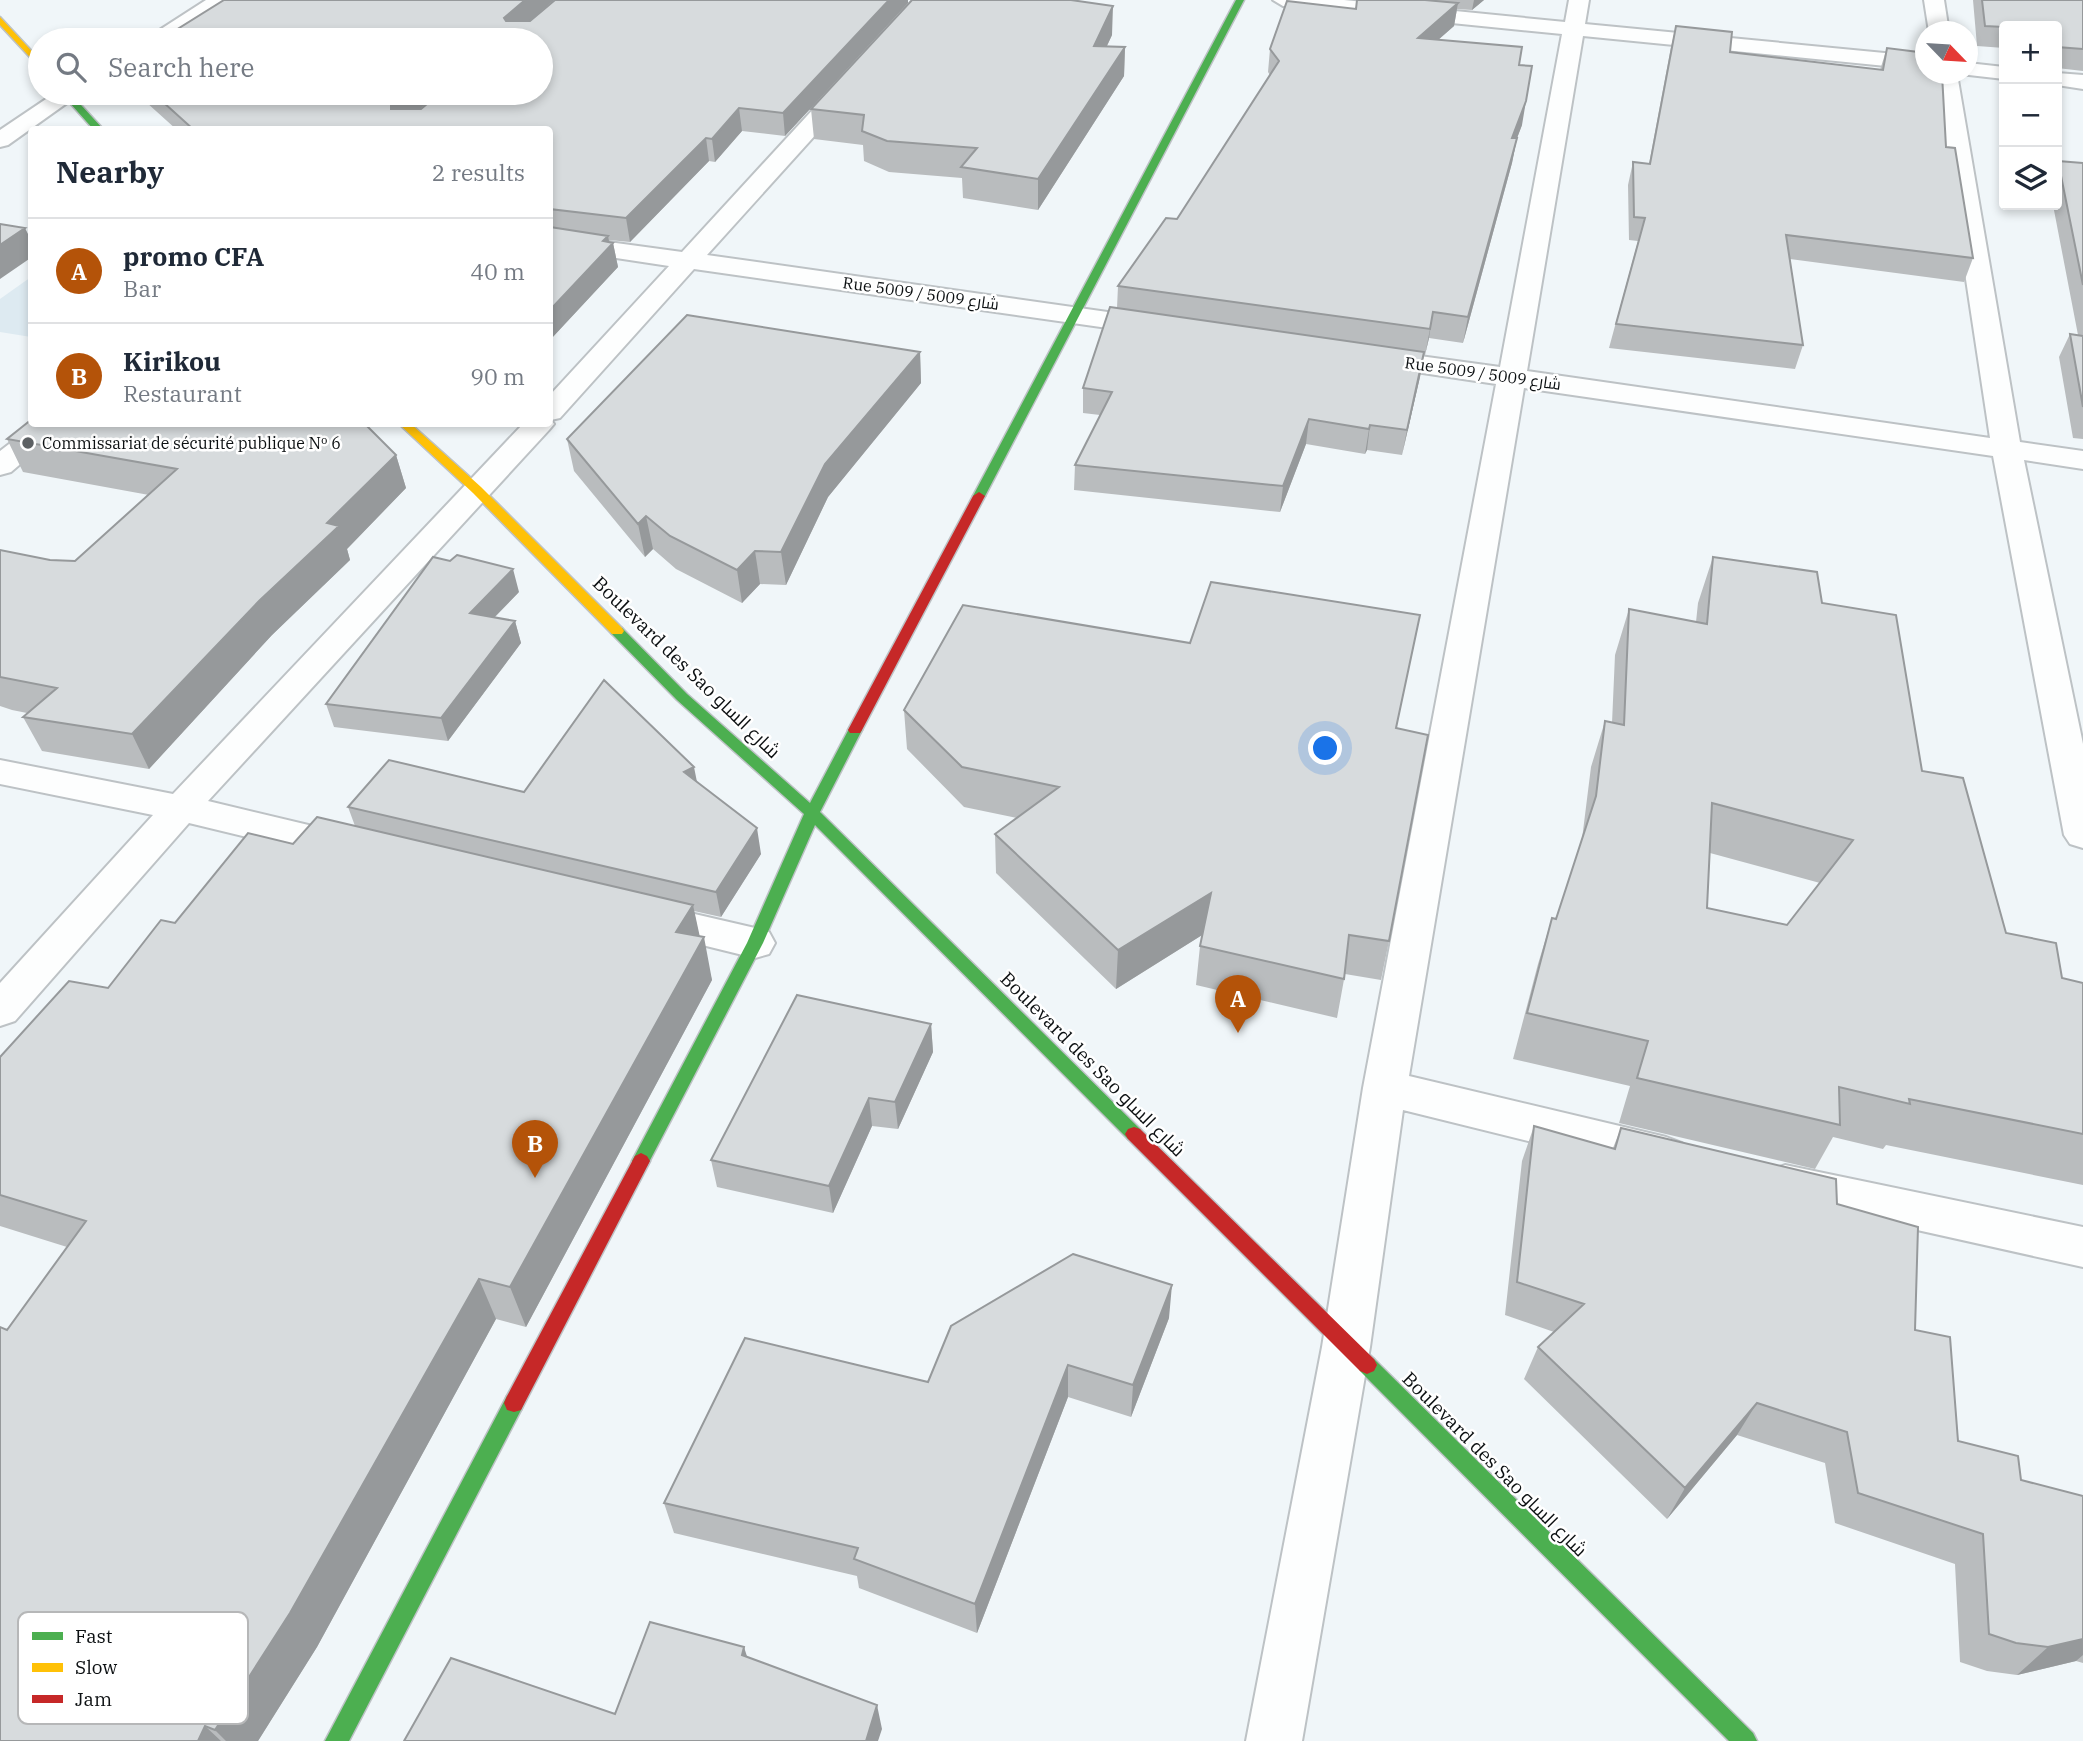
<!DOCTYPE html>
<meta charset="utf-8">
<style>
body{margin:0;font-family:"IBM Plex Serif",Cairo,serif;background:#f6f6f7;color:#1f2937}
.controls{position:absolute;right:21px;top:21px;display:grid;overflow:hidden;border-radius:7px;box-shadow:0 4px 10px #0003}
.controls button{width:63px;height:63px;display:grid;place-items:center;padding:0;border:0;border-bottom:2px solid #e0e1e3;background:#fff;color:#1f2937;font:35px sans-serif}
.compass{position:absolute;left:1915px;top:21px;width:63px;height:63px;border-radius:50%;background:#fff;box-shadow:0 4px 10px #0003;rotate:115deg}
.you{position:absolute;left:1326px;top:749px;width:24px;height:24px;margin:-18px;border:5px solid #fff;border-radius:50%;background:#1a73e8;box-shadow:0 0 0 10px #1a73e833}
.badge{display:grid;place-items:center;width:46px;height:46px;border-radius:50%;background:#b45309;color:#fff;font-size:23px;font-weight:700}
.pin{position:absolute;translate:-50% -58px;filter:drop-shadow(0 2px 4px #0008)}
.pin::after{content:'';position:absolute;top:37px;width:24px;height:21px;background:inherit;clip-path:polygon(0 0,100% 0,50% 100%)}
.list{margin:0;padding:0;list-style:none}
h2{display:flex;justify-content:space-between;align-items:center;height:91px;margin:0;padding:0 28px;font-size:30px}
h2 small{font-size:23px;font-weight:400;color:#747a83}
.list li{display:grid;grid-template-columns:46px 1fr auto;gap:21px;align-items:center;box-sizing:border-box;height:105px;padding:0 28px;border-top:2px solid #e0e1e3}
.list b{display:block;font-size:26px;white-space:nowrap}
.list p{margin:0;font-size:23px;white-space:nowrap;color:#747a83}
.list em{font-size:23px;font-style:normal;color:#747a83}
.icon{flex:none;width:38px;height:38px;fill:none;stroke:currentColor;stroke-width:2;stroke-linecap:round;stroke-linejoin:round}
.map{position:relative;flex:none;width:2083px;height:1741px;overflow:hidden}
.search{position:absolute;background:#fff;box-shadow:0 4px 10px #0003;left:28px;top:28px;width:525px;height:77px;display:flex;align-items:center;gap:18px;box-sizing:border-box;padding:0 24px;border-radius:38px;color:#747a83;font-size:26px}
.panel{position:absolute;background:#fff;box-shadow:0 4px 10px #0003;left:28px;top:126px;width:525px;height:301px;border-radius:7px}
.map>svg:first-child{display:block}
</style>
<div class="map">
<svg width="2083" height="1741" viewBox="0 0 2083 1741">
<rect width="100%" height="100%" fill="#f0f6f9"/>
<path fill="#ddeaf1" d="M31 277V337L0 332V299Z"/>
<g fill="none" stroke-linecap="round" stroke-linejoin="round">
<g stroke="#bdc2c5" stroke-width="4">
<path id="street" d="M206 0H230L169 40H144Z
M1273 0H1344L1565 22 1569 0H1589L1585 24 1926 57V70L1583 36 1527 371 1990 438 1935 74H1957L2020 442 2083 451V469L2024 460 2083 744V848L2070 844 2064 835 1993 456 1524 388 1409 1076 1666 1137 1682 1143 1688 1156 1682 1169 1666 1175 1403 1110 1370 1347 1302 1741H1246L1322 1347 1363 1088 1496 384 1369 365 1359 363 1355 357 1359 351 1369 349 1500 367 1562 34 1283 6Z
M1924 0H1944L1949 32H1929Z
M1968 63 2004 67V79L1960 74H1968Z
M2057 73 2083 75V89L2057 85Z
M848 78 856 80 859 85 856 90 707 255 1157 319 1167 321 1171 327 1167 333 1157 335 694 269 560 418 551 420 554 424 549 430 208 801 363 838 369 848 363 858 350 862 189 823 15 1021 0 1026V983L153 815 0 784V760L173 794 523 424H550V395L669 266 550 248V234L682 252 840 80Z
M55 93H81L8 145 0 147V130Z
M35 424H67L11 472 0 475V451Z
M647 903 755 928 769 932 775 943 769 954 755 958 633 928 627 918 633 908Z
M1785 1165 2083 1227V1267L1769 1197 1762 1184 1769 1171Z"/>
</g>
<g stroke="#bdc2c5" stroke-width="3">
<path id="fast" d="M1236 0H1244L985 496 979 500 975 499 973 496Z
M61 93H70L104 130H94Z
M617 627 622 628 687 694 810 803 850 727H860L862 730 820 812 1140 1129 1143 1134 1140 1139 1134 1141 1128 1139 815 825 763 943 647 1166 641 1169 635 1166 632 1161 747 943 804 814 677 700 612 634 610 631 612 628Z
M1367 1356 1374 1359 1753 1733 1757 1741H1729L1360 1371 1357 1365 1360 1359Z
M514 1394 521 1396 524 1403 521 1410 349 1741H325L507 1396Z"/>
</g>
<g stroke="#bdc2c5" stroke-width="3">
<path id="slow" d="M0 17 40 60V68L0 25Z
M399 424H411L481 487 622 628 624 631 622 634H612L473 493Z"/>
</g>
<g stroke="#bdc2c5" stroke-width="3">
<path id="jam" d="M979 492 985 496 862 730 860 733H850L848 730 973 496Z
M1134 1127 1140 1129 1374 1359 1377 1365 1374 1371 1367 1374 1360 1371 1128 1139 1125 1134 1128 1129Z
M641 1153 647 1156 650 1161 521 1410 514 1412 507 1410 504 1403 507 1396 635 1156Z"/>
</g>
<use href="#street" fill="#fdfefe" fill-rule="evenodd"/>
<use href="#fast" fill="#4caf50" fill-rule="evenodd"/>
<use href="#slow" fill="#ffc107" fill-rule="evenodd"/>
<use href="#jam" fill="#c62828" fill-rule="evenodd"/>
</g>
<path fill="#b9bcbe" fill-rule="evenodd" d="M1357 0H1484L1472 10 1457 9 1454 26 1438 40 1519 65 1522 125 1517 138 1512 163 1463 343 1429 338 1425 355H1424L1420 377 1402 455 1367 450 1365 454 1306 444 1280 512 1074 490 1075 465 1100 415 1083 413V388L1117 308 1118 286 1177 219 1270 75 1268 72 1270 49 1356 9Z
M1973 0H2083V71L2057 68V26H2004V48L1977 46Z
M908 3 785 136 742 131 715 162 709 161 630 242 609 240 610 242 613 243 618 267 550 340V130H177L136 93H439L420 109Z
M1676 26 1730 52 1880 70 1887 48 1946 147 1973 258 1964 282 1790 259 1803 345 1795 369 1609 348 1638 241 1629 240 1628 185 1633 162 1649 164 1671 47Z
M1112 35 1107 46 1125 47 1124 76 1038 210 963 198 962 178 889 172 864 161 863 145 814 139 811 109Z
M2058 161 2083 163V439L2073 438 2059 357 2070 334 2078 335 2053 205H2057V163Z
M920 352 921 383 828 497 786 585 760 584 742 603 676 569 653 549 645 557 574 471 567 439Z
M7 439 396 455 406 488 347 549 350 560 272 635 149 769 42 751 23 717 27 713 12 710 0 706V550L50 560 75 561 149 495 23 472Z
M1713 557 1822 603 1922 771 2006 933 2062 978 2083 983V1185L1886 1145 1883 1149 1833 1137 1815 1169 1619 1123 1630 1086 1513 1059 1538 964 1552 918 1556 919 1582 839 1591 767 1605 721 1612 723 1615 655 1629 609 1696 622 1698 603ZM1710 853 1820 883 1787 925 1707 908Z
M519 592 495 617 515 621 521 643 448 741 334 727 326 704Z
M904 710 1397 729 1389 941 1381 980 1345 974 1337 1018 1196 985 1200 946 1202 935 1116 989 996 873 995 834 1017 818 964 807 907 749Z
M697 782 761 854 721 917 694 911 699 936 712 980 526 1327 496 1319 317 1647 258 1741H0L7 1330 67 1247 0 1226V1057L108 988 175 923 293 844 355 826 348 807 524 792Z
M931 1024 933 1052 898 1129 872 1126 833 1213 717 1187 711 1160Z
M1534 1126 1613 1148 1621 1128 1837 1204 1915 1330 1958 1441 2021 1480 2083 1496V1663L2076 1661 2017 1675 1987 1671 1960 1662 1955 1564 1835 1523 1825 1463 1737 1435 1667 1519 1524 1379 1538 1347 1554 1332 1505 1315 1522 1161Z
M1169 1318 1131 1417 1068 1397 977 1633 859 1588 857 1576 674 1533 664 1503 928 1382Z"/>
<path fill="#96999b" d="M525 0H554L508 40 504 18Z
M889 0H908V3L785 136 783 113Z
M1474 0H1484L1472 10Z
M1458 3 1454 26 1414 61 1418 38Z
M1113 6 1112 35 1093 75 1094 46Z
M1125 47 1124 76 1038 210V179Z
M406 93H439L397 128 391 109V105Z
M1526 101 1522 125 1508 162 1512 138Z
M739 108 742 131 715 162 712 139Z
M706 138 709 161 630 242 626 218Z
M1517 138 1512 163 1463 343 1468 317Z
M25 228 32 242V257L0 279V245Z
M608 236 610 246 613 243 618 267 550 340V310Z
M1433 312 1429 338 1425 355 1430 329Z
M920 352 921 383 828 497 786 585 781 552 825 464Z
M1424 352 1420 377 1402 455 1407 430Z
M1309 419 1306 444 1280 512 1283 486Z
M1370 425 1367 450 1365 454 1369 429Z
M396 455 406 488 347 549 350 560 272 635 149 769 132 734 327 523Z
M646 516 653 549 645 557 638 524Z
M755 551 760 584 742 603 737 570Z
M513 569 519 592 477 635 470 613Z
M515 621 521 643 448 741 441 718Z
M694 767 699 792 684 772Z
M757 828 761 854 721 917 716 892Z
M1211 893 1207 932 1116 989 1118 950Z
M693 905 701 942 704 937 712 980 526 1327 510 1287 676 932Z
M931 1024 933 1052 898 1129 895 1102Z
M869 1098 872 1126 833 1213 829 1186Z
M479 1279 496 1319 317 1647 258 1741H226L215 1730Z
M1172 1285 1169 1318 1131 1417 1133 1385Z
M1068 1365V1397L977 1633 975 1604Z
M1757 1403 1737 1435 1667 1519 1685 1488Z
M2083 1639V1655L2076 1661 2017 1675 2048 1647Z
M744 1647 752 1672 742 1655Z
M877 1705 882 1729 878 1741H866Z
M205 1726 221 1741H198Z"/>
<path fill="#d7dbdd" stroke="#96999b" stroke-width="2" fill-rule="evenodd" d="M224 0H525L504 18 506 21H530L555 0H889L783 113 739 108 712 139 706 138 626 218 550 209V130H194L153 93H406L391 105V109H421L440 93H541V40H160Z
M912 0H1071L1113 6 1094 46 1125 47 1038 179 961 167 977 148 887 141 862 131 864 115 811 109Z
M1357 0H1425L1458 3 1418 38 1522 47 1519 65 1532 66 1526 101 1512 138H1517L1468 317 1433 312 1430 329 1118 286 1166 218 1177 219 1279 61 1270 49 1287 1 1356 9Z
M1982 0H2083V49L2057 47V26H2004V27L1985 26Z
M1676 26 1732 32 1730 52 1883 70 1887 48 1926 53V74H1942L1946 147 1955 148 1973 258 1786 235 1803 345 1616 324 1645 218 1634 217 1633 162 1650 164Z
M2058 161 2083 163V285Z
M0 224 25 228 0 245Z
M550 227 608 236 603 241 613 243 550 310Z
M1110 307 1424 352 1407 430 1370 425 1369 429 1309 419 1283 486 1075 465 1112 392 1083 388Z
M687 315 920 352 825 464 781 552 755 551 737 570 670 536 646 516 638 524 567 439Z
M2070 334 2083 336V407Z
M32 419V424H365L396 455 327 523 339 526 259 601 132 734 23 717 57 688 0 677V550L50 560 75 561 177 469 7 439Z
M457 555 513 569 470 613 515 621 441 718 326 704 433 557 450 561Z
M1713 557 1817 572 1822 603 1896 615 1922 771 1963 778 2006 933 2056 943 2062 978 2083 983V1134L1909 1099 1910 1104 1839 1087 1840 1125 1637 1078 1648 1041 1527 1013 1552 918 1556 919 1596 796 1605 721 1624 725 1629 609 1707 624ZM1712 803 1853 840 1787 925 1707 908Z
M1211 582 1420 615 1396 728 1428 735 1389 941 1349 935 1344 979 1200 946 1211 893 1118 950 995 834 1059 787 962 767 904 710 963 605 1190 643Z
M604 680 694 767 684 772 757 828 716 892 348 807 389 760 524 792Z
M317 817 693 905 676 932 704 937 510 1287 479 1279 290 1613 215 1730 205 1726 198 1741H0V1327L7 1330 86 1221 0 1195V1057L69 981 108 988 161 920 175 923 248 833 293 844Z
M797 995 931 1024 895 1102 869 1098 829 1186 711 1160Z
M1534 1126 1615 1149 1621 1128 1836 1179 1837 1204 1918 1227 1915 1330 1950 1337 1958 1441 2018 1456 2021 1480 2083 1496V1639L2048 1647 2016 1643 1989 1634 1983 1534 1858 1493 1847 1432 1757 1403 1685 1488 1538 1347 1584 1304 1517 1282Z
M1073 1254 1172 1285 1133 1385 1068 1365 975 1604 854 1559 858 1548 664 1503 745 1338 928 1382 951 1326Z
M650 1622 744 1647 742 1655 877 1705 866 1741H404L451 1658 615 1714Z"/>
<circle fill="#5c6063" stroke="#fff" stroke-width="2.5" cx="28" cy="443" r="7"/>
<g text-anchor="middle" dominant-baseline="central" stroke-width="5" stroke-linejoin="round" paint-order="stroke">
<g font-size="16" fill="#0c1012" stroke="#fff">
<text transform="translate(921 293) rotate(8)">Rue 5009 / شارع 5009</text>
<text transform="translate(1483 373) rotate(8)">Rue 5009 / شارع 5009</text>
</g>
<g font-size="16" fill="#0c1012" stroke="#fff" text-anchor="start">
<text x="42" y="443">Commissariat de sécurité publique Nº 6</text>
</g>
<g font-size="19" fill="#0c1012" stroke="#fff">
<text transform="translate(687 667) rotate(44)">Boulevard des Sao شارع الساو</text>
<text transform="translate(1093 1064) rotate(45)">Boulevard des Sao شارع الساو</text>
<text transform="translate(1495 1464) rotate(45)">Boulevard des Sao شارع الساو</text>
</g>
</g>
<rect x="18" y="1612" width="230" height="112" rx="10" fill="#fff" stroke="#b6b7b8" stroke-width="2"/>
<rect x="32" y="1632" width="31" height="8" fill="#4caf50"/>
<rect x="32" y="1663" width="31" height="9" fill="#ffc107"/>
<rect x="32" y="1695" width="31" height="8" fill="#c62828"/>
<g font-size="19" fill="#0c1012">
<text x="75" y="1643">Fast</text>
<text x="75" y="1674">Slow</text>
<text x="75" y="1706">Jam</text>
</g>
</svg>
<div class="controls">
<button>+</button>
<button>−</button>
<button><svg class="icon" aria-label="layers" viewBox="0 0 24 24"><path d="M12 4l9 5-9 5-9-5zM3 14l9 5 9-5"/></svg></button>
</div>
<svg class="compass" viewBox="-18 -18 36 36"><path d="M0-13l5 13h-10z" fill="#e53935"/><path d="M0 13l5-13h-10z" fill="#747a83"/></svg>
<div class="you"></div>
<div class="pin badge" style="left:1238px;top:1033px">A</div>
<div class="pin badge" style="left:535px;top:1178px">B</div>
<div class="search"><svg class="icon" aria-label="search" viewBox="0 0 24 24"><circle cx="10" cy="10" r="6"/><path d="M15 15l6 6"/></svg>Search here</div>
<section class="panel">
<h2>Nearby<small>2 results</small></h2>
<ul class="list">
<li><span class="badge">A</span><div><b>promo CFA</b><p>Bar</p></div><em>40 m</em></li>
<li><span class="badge">B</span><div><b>Kirikou</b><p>Restaurant</p></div><em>90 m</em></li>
</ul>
</section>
</div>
